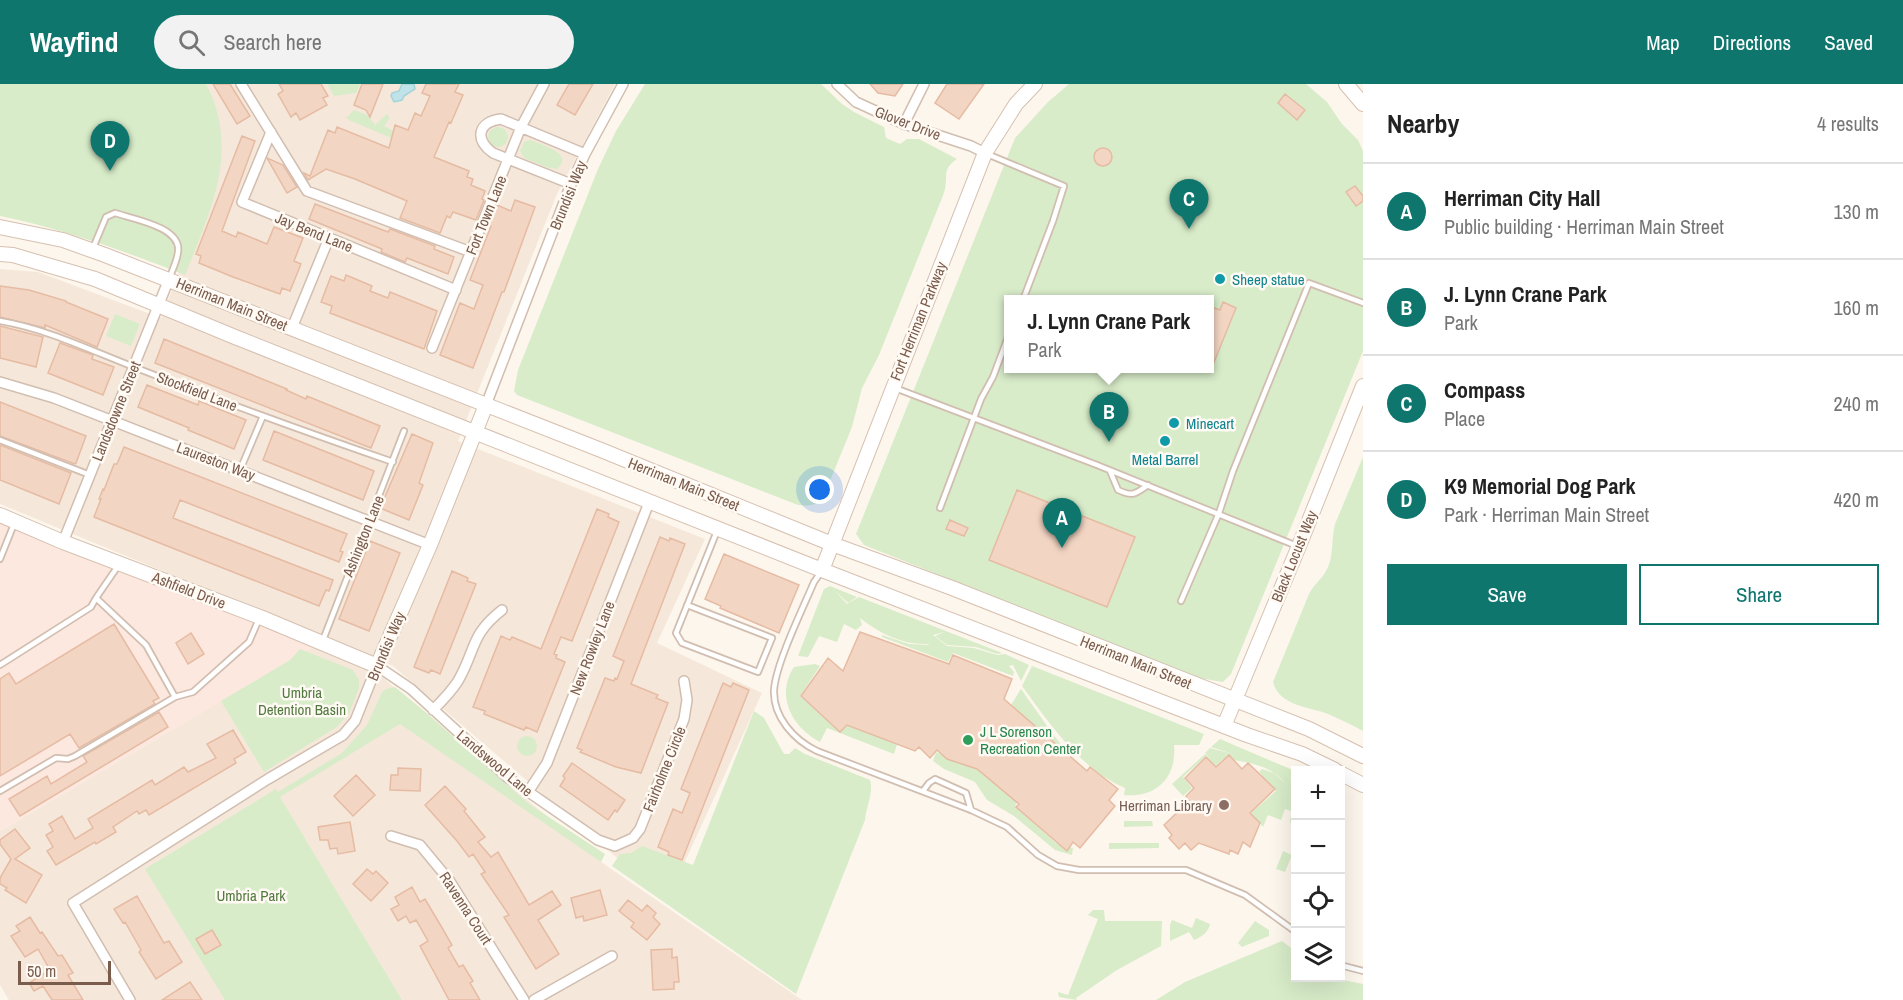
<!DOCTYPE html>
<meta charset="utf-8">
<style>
body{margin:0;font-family:"Archivo Narrow",sans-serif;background:#f2f2f2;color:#222}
.controls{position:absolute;right:18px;bottom:18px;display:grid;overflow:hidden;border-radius:0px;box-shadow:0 6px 24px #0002}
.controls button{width:54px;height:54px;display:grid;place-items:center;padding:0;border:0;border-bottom:2px solid #e0e0e0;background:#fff;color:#222;font:30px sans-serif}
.scale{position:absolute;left:18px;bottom:15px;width:93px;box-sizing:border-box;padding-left:6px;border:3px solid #7a5c4d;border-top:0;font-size:16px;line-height:21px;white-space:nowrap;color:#7a5c4d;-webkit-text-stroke:4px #fffaf3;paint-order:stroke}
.you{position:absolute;left:820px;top:406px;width:21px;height:21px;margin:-15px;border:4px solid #fff;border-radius:50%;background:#1a73e8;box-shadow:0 0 0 9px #1a73e833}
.badge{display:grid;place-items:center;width:39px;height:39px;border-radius:50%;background:#0f766e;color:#fff;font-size:20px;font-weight:700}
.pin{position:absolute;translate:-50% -50px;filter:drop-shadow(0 2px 3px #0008)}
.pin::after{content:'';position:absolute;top:32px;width:21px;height:18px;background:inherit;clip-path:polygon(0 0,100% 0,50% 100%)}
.popup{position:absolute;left:1004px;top:211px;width:210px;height:78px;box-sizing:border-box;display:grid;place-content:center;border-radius:0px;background:#fff;filter:drop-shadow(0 2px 4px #0005);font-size:20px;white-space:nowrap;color:#767676}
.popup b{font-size:22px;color:#222}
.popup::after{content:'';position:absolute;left:50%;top:100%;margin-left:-12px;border:12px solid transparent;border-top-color:#fff}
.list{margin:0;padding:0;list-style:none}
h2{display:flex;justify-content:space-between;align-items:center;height:78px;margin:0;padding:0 24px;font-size:26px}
h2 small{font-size:20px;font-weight:400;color:#767676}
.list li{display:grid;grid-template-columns:39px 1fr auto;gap:18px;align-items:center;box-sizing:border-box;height:96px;padding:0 24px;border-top:2px solid #e0e0e0}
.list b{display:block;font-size:22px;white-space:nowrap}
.list p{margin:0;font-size:20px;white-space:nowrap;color:#767676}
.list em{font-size:20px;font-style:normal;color:#767676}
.actions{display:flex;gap:12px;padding:18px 24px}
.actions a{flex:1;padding:14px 0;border:2px solid #0f766e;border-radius:0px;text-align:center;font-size:21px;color:#0f766e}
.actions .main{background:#0f766e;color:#fff}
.icon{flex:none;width:33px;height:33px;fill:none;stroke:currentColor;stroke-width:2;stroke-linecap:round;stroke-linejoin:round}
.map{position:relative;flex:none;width:1363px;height:916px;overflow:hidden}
header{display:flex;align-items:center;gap:36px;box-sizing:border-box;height:84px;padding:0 30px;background:#0f766e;color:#fff}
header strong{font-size:28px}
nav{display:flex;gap:33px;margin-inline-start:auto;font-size:21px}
.search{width:420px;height:54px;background:#f2f2f2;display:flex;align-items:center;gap:15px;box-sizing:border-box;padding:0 21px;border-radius:33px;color:#767676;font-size:22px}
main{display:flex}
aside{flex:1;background:#fff}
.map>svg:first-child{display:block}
</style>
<header>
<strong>Wayfind</strong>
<div class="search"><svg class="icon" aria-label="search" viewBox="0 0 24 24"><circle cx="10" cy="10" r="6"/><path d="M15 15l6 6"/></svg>Search here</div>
<nav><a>Map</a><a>Directions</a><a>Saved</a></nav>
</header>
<main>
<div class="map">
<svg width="1363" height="916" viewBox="0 0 1363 916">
<rect width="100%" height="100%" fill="#fdf6ec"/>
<path fill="#f5e8da" d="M197 0H615L557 110 458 357 705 455 657 559 762 609 683 782 623 779 393 582 0 420V185L38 188 161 234 179 188Z
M304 556 382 593 601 778 802 916H9L0 901V747L221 617Z"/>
<path fill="#fde8e0" d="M0 431 322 558 0 747Z"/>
<path fill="#d8ecc9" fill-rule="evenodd" d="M0 0H206C241 67 210 128 185 191 124 167 64 145 0 132Z
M327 0H360L356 9 334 12Z
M645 0H821L842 20 854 28 884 43 886 54 900 60 907 55H919L957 75C942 85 948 91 945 105 944 110 942 114 940 119L879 271 862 304 852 343 823 414C816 422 808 422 798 421L517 311 514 307 518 286 598 85 616 47Z
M1069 0H1306L1327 18 1342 40 1358 56 1363 67V267L1231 590 1223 598 1199 594 864 461 856 450 1015 54 1048 18ZM1008 216H1210V284H1008Z
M354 26 370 32V34L375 41 387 30 390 34 384 42 401 51 406 60 351 37 346 34Z
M488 53a10 10 0 1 1 20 0a10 10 0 1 1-20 0Z
M530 56C542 61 575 69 557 85L549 84 524 74 520 67 524 58Z
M115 230 140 240 131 262 106 252Z
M1363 373V647C1352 641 1340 635 1328 630 1310 623 1279 622 1273 598L1309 510C1314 500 1321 496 1326 487 1334 474 1331 456 1335 440Z
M830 502 857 513 848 519 835 507 847 520 859 513 1002 569 997 570 976 563 947 561 935 552 944 548 933 551 947 562 974 564 997 571 1005 570 1029 581 1021 597 1013 581 1009 582 1014 588 1013 592 953 569 948 578 882 553V551L909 560 929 561 928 560C903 561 880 550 860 534L862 541 856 546 844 540 837 558 819 552 808 573 798 572 824 505Z
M300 565 353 586 359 596V604L349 629 337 643 264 688 221 617 290 576Z
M815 580 820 582 800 612 840 648 848 641 897 660 894 670 827 644 820 658C792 644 775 611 794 583Z
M1032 582 1204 650 1199 661H1174C1177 693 1157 714 1124 711L1125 704C1080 685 1050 640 1022 602Z
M395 603 429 631 529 720 605 770 601 778 400 640 280 713 402 916H225L145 785 276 705 278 708 342 669 367 641 382 608 386 605Z
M1021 605 1052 649 1072 674 1011 621Z
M754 627 764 634 784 670H789L795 664 805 670 870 696C874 708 866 723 865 736L796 910 612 782 620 770 631 769 642 762 693 781Z
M517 662a10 10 0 1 1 20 0a10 10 0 1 1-20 0Z
M1220 655 1295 687V741L1290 739 1292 721 1291 727 1285 725 1281 736 1268 731 1263 743 1251 729 1276 707 1259 688 1262 685 1274 689 1285 699C1271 681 1245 677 1223 675L1216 682 1206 672 1183 693 1192 704 1183 712 1172 700 1205 670 1211 675 1205 669 1210 664 1233 670 1211 663Z
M936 668 976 685 1017 718 1015 722 1056 759 1073 764 1072 771 1055 766 1014 732 987 716 975 698 944 685 933 677Z
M1124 737H1152L1153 742 1124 743Z
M1109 759H1159V764L1109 765Z
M1283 767 1292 771 1285 788 1276 785Z
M1093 826H1104L1105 837H1162L1161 862 1117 886 1076 914 1077 916 1059 913 1058 908 1068 911 1098 835 1088 831Z
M1196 834 1210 840C1209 848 1200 854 1194 856L1189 848 1170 857V841L1172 836 1192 844Z
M1255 837 1269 846V852L1242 863 1238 859Z
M1282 857 1295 867 1296 894H1333L1363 900V916H1156L1185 898Z"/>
<path fill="#bfe3e8" stroke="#a5d3da" stroke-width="1.5" d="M402 0H414L415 5 404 12 402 16 394 18 391 12 392 9 399 7Z
M1105 313C1111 328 1100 328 1114 347L1113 352 1107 350 1101 333Z"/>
<path fill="#f3d5c3" stroke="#e6bba3" stroke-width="1.5" d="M213 0H230L250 32 237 40Z
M279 0H321L328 12 323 14 327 21 300 36 296 29 291 33 278 10 283 7Z
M362 0H383L370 33 366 26 354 21Z
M426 0H459L455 8 463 11 451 39 449 38 434 73 469 87 467 93 473 95 471 101 485 107 482 115 484 116 476 136 453 128 450 134 447 132 440 149 400 134 407 117 355 95 326 85 308 96 304 89 310 92 328 46 335 49 337 43 389 64 395 41 408 46 415 29 421 32 430 12 422 9Z
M569 0H593L575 31 557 21Z
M870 0H903L895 12 878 9Z
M947 0H984L959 35 935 19Z
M1285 10 1305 26 1297 36 1278 19Z
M242 52 255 57 222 147 236 153 238 148 267 160 274 143 303 154 294 177 301 180 290 207 282 204 280 210 233 193 199 179 201 172 196 170Z
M1094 73a9 9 0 1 1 18 0a9 9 0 1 1-18 0Z
M267 74 283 81 297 103 287 109Z
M1355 102 1363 112V117L1356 122 1346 108Z
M515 116 535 123 504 208H502L473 284 440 271 460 219 474 225 483 201 470 196 491 142 489 141 497 121 511 127Z
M315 120 388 148 390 145 435 162 434 165 454 173 448 190 407 174 405 178 381 168 382 165 309 135Z
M346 191 372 202 370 207 388 214 390 208 437 227 424 265 330 229 332 222 321 218 331 192 344 197Z
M0 202 29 206 66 217V218L108 235 97 263 45 241V244L0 233Z
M1223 218 1236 224 1210 288 1209 222 1220 226Z
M0 242 43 253 36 283 0 274Z
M164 255 287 305 286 306 306 315 307 312 380 342 371 364 155 279Z
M60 259 93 271 92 275 114 283 103 311 48 289Z
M147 301 198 321 199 317 246 336 234 365 188 346 189 344 138 323Z
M0 318 86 352 76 379 75 380 0 352Z
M274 347 374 387 363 416 263 376Z
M412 350 433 359 419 399 423 401 409 436 380 424Z
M0 361 71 389 59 420 0 396Z
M124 363 347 450 340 467 343 468 339 478 180 416 173 434 333 496 329 507 326 506 319 522 94 433 101 415H99L103 405 104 406 114 380H117Z
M1017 406 1135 453 1107 523 989 476Z
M597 425 609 430 608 433 619 438 572 557 561 553 554 570 557 571 556 574 565 578 537 648 526 643 524 646 484 630 485 627 473 623 501 552 510 556 512 553 541 565Z
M950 436 968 444 964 452 946 445Z
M660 453 669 457 670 454 685 460 631 600 658 611 656 614 668 619 641 689 616 683 580 668 582 666 577 664 605 594 614 597 615 594 617 595 624 577 613 572Z
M370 457 400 469 369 547 339 535Z
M724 470 799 501 779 549 720 524 721 522 705 515Z
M452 487 468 494 467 497 476 500 440 590 431 586 429 589 414 583Z
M114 540 159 614 153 617 155 620 79 664 70 650 0 692V595L9 589 16 600Z
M860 548 949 580 953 571 1012 595 1004 615 1087 687 1090 683 1118 705 1109 716 1115 722 1080 764 1073 758 1067 767 1016 723 1019 720 977 685 947 675 937 666 930 674 919 663 915 667 847 641 840 648 801 612 828 574 843 587Z
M191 549 204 570 188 580 176 559Z
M723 599 731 603 733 599 749 606 682 776 668 771 669 768 658 763 673 725 682 729 690 709 681 705Z
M159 628 168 643 20 732 9 715 47 692 51 700 87 678 83 672Z
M233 646 246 668 234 675 236 679 149 731 146 726 139 730 137 727 113 743 116 748 96 760 95 758 56 781 47 767 53 763 46 751 53 747 49 740 62 732 75 755 93 744 88 735 152 696 155 701 184 683 188 688 216 674 207 660Z
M1229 671 1242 685 1248 679 1275 705 1250 729 1260 739 1250 763 1243 758 1238 770 1230 766 1229 770 1199 759 1191 766 1185 759 1179 765 1169 754 1172 751 1164 741 1189 717 1186 712 1194 704 1185 694 1206 673 1216 683Z
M572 679 625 716 617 728 615 726 608 736 560 702 565 694 563 692Z
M398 684 421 685 420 707 390 706 391 691H398Z
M356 691 375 711 353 732 334 712Z
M445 702 466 725 464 727 485 753 478 758 491 773 498 768 529 821 552 807 561 821 538 836 559 870 536 885 504 833 509 831 481 790 485 788 473 770 469 773 457 757 425 721Z
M350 738 355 767 338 770 337 764 330 765 328 756H320L318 743Z
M15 745 30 764 15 775 42 791 26 819 5 806 7 804 0 800V794L11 775 0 760V756Z
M367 785 373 790 376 787 388 799 371 817 353 800Z
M412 803 420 818 425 815 441 842 452 861 448 864 459 883 463 881 473 897 470 899 480 916H449L420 862 428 857 416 836 410 839 406 832 398 837 391 825 399 821 395 813Z
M600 806 607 831 584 837 583 832 576 834 571 814Z
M137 812 164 859 169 857 182 878 156 895 139 868 141 866 125 838 123 839 114 825Z
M628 816 642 827 647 821 656 829 653 833 660 840 647 856 631 843 634 839 619 827Z
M30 833 40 849 42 848 58 872 62 871 73 889 68 891 83 916H52L43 902 34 907 29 899 50 886 38 865 25 873 11 852 20 847 16 842Z
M212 846 221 861 205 870 196 855Z
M672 865V874L677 873 679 898H674V905L653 906 651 866Z
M190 898 202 916H162Z"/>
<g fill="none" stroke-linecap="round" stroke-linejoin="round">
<g stroke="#d1beb0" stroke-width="8">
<path id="lane" d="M987 70 1064 102 1053 137 1023 216
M93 164 106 133 115 129C133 135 182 143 178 168 177 177 172 187 169 195
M0 237C47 245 90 266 134 283 220 317 306 348 393 378
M895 304 1097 381 1297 462
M0 356 90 391
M240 386 263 332
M1110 387 1118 406C1133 413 1135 410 1148 401
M940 424 981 315 993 293 1008 253
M0 475 14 440
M118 482 96 514 146 561 175 613 193 608 249 558 259 535
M821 488 814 498C803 524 776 579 774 606 773 633 794 656 817 667L971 726 1007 743 1038 771 1057 782 1079 786H1186L1245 811 1296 848
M1181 517 1219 429 1233 387 1309 199 1363 219
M687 521 772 554 758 588 682 559 676 549 717 447
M323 556 404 347
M0 581 91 523 96 514
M0 707 56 674 68 675 75 672 175 613
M923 707 929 699 935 695 966 709 971 726
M1340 881 1363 887"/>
</g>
<g stroke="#d1beb0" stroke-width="12">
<path id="street" d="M241 0 307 107 471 168
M837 0 856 18 904 40 971 62 985 69
M904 40 924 0
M271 48 242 118 456 206
M571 100 493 69C474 55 478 38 501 35L585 70
M292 244 329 154
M432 264 521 43 544 0
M0 298 54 314 430 461
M486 321 571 100 585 70 623 0
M63 458 169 195
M433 626C442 617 451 608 458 597 476 566 470 551 502 526
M528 708 547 679 650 416
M391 752 420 761 449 796 524 916
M130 916 73 819 268 695 343 651 355 637 377 582 411 605 507 693 598 756 615 762 633 754 640 745 684 635 687 616 684 597
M534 916 612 872"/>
</g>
<g stroke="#d6c0b0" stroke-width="16">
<path id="secondary" d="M1346 0 1363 20
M0 143 63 156 105 171 601 366 832 460 952 504 1309 645 1363 672
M0 170 13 171 95 195 235 253 822 486 1247 651 1302 670 1335 686
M0 431 63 458 260 533 377 582 430 461 486 321
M822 486 985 69 1016 20 1035 0
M1224 642 1299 462 1363 302
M1340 689 1363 701"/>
</g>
<use href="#lane" stroke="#fff" stroke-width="4.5"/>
<use href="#street" stroke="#fff" stroke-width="9"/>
<use href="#secondary" stroke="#fff" stroke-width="14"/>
</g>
<g fill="#0f9aa8" stroke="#fffaf3" stroke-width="2">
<circle cx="1220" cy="195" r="6"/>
<circle cx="1174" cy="339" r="6"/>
<circle cx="1165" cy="357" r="6"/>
</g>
<circle fill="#2e9e5b" stroke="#fffaf3" stroke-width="2" cx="968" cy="656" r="6"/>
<circle fill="#8d6e63" stroke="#fffaf3" stroke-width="2" cx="1224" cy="721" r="6"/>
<g text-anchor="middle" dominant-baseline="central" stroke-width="5" stroke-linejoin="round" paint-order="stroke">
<g font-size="15" fill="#7a5c4d" stroke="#fffaf3">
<text transform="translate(908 39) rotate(21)">Glover Drive</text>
<text transform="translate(568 111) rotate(-68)">Brundisi Way</text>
<text transform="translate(486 131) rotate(-68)">Fort Town Lane</text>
<text transform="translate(314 148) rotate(22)">Jay Bend Lane</text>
<text transform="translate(232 220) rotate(22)">Herriman Main Street</text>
<text transform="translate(918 237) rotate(-68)">Fort Herriman Parkway</text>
<text transform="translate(197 307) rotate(21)">Stockfield Lane</text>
<text transform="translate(116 327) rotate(-68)">Landsdowne Street</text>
<text transform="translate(216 377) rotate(21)">Laureston Way</text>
<text transform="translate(684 400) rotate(22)">Herriman Main Street</text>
<text transform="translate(363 452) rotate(-68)">Ashington Lane</text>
<text transform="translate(1294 472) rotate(-68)">Black Locust Way</text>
<text transform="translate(189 506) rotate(21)">Ashfield Drive</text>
<text transform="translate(386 562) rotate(-67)">Brundisi Way</text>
<text transform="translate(592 564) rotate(-69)">New Rowley Lane</text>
<text transform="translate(1136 578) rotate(22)">Herriman Main Street</text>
<text transform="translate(495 679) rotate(40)">Landswood Lane</text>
<text transform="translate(664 685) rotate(-68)">Fairholme Circle</text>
<text transform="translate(466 824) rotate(57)">Ravenna Court</text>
</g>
<g font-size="15" fill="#0d838f" stroke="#fffaf3" text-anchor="start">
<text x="1232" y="195">Sheep statue</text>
<text x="1186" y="339">Minecart</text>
<text x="1165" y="375" text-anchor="middle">Metal Barrel</text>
</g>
<g font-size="15" fill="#537a41" stroke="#fffaf3">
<text x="302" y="608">Umbria<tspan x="302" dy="17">Detention Basin</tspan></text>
<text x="251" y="811">Umbria Park</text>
</g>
<g font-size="15" fill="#27864d" stroke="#fffaf3" text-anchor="start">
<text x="980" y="647">J L Sorenson<tspan x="980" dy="17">Recreation Center</tspan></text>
</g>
<g font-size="15" fill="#785e54" stroke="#fffaf3" text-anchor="end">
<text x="1212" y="721">Herriman Library</text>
</g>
</g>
</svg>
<div class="controls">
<button>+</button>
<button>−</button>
<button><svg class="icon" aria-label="locate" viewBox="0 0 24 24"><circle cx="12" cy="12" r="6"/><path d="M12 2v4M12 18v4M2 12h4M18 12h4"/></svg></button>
<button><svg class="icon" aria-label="layers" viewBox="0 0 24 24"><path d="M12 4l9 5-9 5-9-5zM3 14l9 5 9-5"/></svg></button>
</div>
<div class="scale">50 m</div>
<div class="you"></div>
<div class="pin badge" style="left:1062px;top:464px">A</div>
<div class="pin badge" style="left:1109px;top:358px">B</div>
<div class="popup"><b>J. Lynn Crane Park</b>Park</div>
<div class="pin badge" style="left:1189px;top:145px">C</div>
<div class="pin badge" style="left:110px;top:87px">D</div>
</div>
<aside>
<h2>Nearby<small>4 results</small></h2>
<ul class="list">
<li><span class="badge">A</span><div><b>Herriman City Hall</b><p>Public building · Herriman Main Street</p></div><em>130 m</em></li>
<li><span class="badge">B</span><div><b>J. Lynn Crane Park</b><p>Park</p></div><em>160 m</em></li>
<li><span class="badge">C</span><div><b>Compass</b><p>Place</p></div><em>240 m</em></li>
<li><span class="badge">D</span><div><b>K9 Memorial Dog Park</b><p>Park · Herriman Main Street</p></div><em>420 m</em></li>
</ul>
<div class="actions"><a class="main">Save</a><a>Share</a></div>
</aside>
</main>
